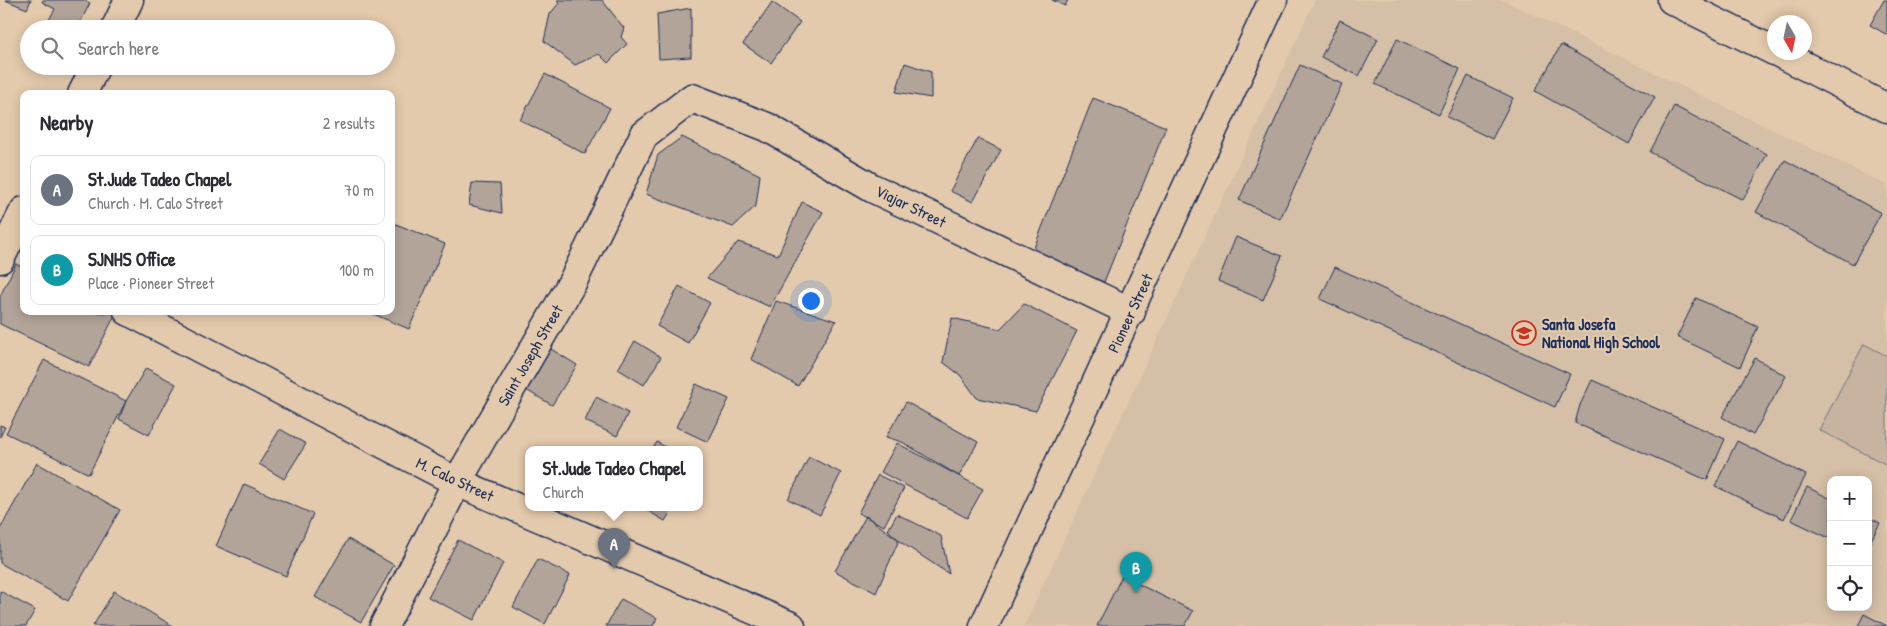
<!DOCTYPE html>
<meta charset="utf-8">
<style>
body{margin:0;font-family:"Patrick Hand",sans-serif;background:#f7f7f7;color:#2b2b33}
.controls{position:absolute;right:15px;bottom:15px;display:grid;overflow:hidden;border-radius:10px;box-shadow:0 2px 12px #0003}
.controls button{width:45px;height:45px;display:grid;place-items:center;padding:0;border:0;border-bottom:1px solid #e1e1e2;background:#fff;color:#2b2b33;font:25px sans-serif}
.compass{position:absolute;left:1767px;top:15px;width:45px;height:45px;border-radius:50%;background:#fff;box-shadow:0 2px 12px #0003;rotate:171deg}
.you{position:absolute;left:810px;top:300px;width:18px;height:18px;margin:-12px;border:4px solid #fff;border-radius:50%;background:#1a73e8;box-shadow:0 0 0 8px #1a73e833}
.badge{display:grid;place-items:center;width:32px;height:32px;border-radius:50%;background:#1a73e8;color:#fff;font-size:16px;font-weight:700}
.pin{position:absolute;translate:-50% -41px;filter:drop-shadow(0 1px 2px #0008)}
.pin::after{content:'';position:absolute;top:26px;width:18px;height:15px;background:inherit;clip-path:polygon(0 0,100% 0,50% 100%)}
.popup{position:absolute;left:525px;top:446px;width:178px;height:65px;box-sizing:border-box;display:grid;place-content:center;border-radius:10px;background:#fff;filter:drop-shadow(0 1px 4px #0005);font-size:16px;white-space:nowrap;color:#7c7c81}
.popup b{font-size:19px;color:#2b2b33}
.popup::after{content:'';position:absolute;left:50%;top:100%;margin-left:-10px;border:10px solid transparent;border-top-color:#fff}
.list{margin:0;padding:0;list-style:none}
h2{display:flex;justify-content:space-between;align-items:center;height:65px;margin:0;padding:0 20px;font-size:21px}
h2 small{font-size:16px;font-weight:400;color:#7c7c81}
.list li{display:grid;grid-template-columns:32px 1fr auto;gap:15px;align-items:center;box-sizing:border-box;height:70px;margin:0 10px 10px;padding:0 10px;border:1px solid #e1e1e2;border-radius:10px}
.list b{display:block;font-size:19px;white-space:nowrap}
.list p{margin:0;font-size:16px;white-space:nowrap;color:#7c7c81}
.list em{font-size:16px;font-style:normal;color:#7c7c81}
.icon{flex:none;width:28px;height:28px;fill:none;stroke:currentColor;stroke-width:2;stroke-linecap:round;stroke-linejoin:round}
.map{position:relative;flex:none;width:1887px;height:626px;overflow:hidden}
.search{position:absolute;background:#fff;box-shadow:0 2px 12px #0003;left:20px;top:20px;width:375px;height:55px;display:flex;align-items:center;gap:12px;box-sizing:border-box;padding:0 18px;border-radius:28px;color:#7c7c81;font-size:19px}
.panel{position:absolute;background:#fff;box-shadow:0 2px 12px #0003;left:20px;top:90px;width:375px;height:225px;border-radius:10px}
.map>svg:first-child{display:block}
</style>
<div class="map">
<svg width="1887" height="626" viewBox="0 0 1887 626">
<rect width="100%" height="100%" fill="#e4caac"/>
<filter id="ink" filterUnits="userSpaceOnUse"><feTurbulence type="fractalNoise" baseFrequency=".02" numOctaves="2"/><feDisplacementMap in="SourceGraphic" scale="10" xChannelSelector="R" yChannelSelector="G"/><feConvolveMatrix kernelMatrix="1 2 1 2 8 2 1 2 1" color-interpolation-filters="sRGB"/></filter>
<g filter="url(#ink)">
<path fill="#d5bfa6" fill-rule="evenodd" d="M1315 0H1503L1887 185V626H1024ZM1831 480H1868V607H1831Z"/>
<path fill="#c7b3a0" stroke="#71717f" d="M1864 344 1887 356V465L1819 430Z"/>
<path fill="#b2a498" stroke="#1b2f5e" d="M5 0H31L27 9Z
M43 0H84L90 3 77 29H44L55 9 42 2Z
M557 0H602L624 28 621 37 627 44 608 63 599 54 575 65 544 41 550 14 559 3Z
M1052 0H1068L1065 6Z
M1884 0H1887V35L1870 25Z
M772 2 800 22 771 63 743 44Z
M691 8V57L659 59 657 14Z
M1340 20 1378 39 1359 76 1321 57Z
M1397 39 1460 69 1439 114 1375 84Z
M1561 45 1655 97 1629 144 1535 91Z
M905 63 931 72V98L896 92Z
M1300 65 1342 84 1280 219 1239 200Z
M545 74 610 108 585 154 520 120Z
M1468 76 1513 98 1492 139 1447 117Z
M1093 98 1166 127 1104 282 1032 253Z
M1674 106 1767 154 1743 200 1650 152Z
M682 137 760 175 756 206 733 227 646 194 658 155Z
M978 138 1001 150 973 202 950 191Z
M1785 160 1881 213 1853 264 1756 212Z
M472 183 500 184 502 213 469 205Z
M802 202 823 212 770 307 707 278 738 242 778 255Z
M391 222 445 244 409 329 366 311H391Z
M1236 237 1282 256 1263 300 1218 281Z
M16 264 24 268V311L116 313 89 367 0 324V296Z
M1335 267 1570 374 1555 407 1320 299Z
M679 286 710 303 688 343 657 326Z
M1696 298 1758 327 1740 367 1677 337Z
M776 301 836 321 798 386 751 359Z
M1024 304 1077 331 1036 411 977 398 960 375 943 362 952 318 1000 329Z
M635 341 661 357 644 385 618 369Z
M551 349 577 365 552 405 526 390Z
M1755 358 1786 376 1753 435 1722 417Z
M44 360 126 401 89 474 6 433Z
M146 368 176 384 149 435 119 419 126 401Z
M1592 380 1725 439 1707 480 1575 423 1580 405Z
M696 384 729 399 708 442 676 427Z
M596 397 628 413 617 436 585 421Z
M906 402 978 442 959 476 902 442 886 437Z
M0 425 5 427 0 437Z
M280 429 306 444 284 479 259 464Z
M1737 441 1806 475 1784 519 1715 486Z
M657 442 670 450H652Z
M897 443 983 489 967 518 881 472Z
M809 457 841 473 820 515 788 499Z
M37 463 120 510 68 601 0 563V529Z
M878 475 904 488 884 526 858 513Z
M244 484 313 514 286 576 216 546Z
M1807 487 1831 499V539L1791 520Z
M643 508H673L665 521Z
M897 514 941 536 949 574 902 543 888 530Z
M866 516 899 540 876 593 835 571Z
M1868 517 1880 523 1868 546Z
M348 539 394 565 361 622 315 597Z
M458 540 503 563 474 620 428 597Z
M538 559 570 575 545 624 513 607Z
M1122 576 1193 611 1185 626H1097Z
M0 591 35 610 26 626H0Z
M114 591 173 626H93Z
M621 599 657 618 653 626H606Z
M1864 614 1887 626H1858Z"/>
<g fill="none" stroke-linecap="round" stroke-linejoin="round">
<g stroke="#1b2f5e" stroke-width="31">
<path id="minor" d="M1672 0 1774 51
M115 29 129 0
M1777 52 1887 108
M82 94 96 66
M0 259 24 211
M128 311 457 482 791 626
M384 626 457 482 573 281 644 135 692 98 767 127 872 188 1131 312
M984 626 1273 0"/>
</g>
<use href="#minor" stroke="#e4caac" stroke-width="28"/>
</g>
</g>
<defs>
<g id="school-ring" transform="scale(1.25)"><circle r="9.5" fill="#e4caac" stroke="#c8321e" stroke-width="1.5"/><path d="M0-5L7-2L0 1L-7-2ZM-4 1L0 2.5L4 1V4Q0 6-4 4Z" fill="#c8321e"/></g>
</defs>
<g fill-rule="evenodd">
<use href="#school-ring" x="1524" y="333"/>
</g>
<g text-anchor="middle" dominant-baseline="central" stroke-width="4" stroke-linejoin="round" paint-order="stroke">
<g font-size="16" fill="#1b2f5e" stroke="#e4caac">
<text transform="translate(911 206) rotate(26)">Viajar Street</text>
<text transform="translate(1130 313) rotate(-65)">Pioneer Street</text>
<text transform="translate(530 355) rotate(-60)">Saint Joseph Street</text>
<text transform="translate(455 479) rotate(25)">M. Calo Street</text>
</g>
<g font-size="16" font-weight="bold" fill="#1b2f5e" stroke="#e4caac" text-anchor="start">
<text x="1542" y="324">Santa Josefa<tspan x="1542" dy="18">National High School</tspan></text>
</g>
</g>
</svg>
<div class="controls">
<button>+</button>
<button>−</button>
<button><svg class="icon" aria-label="locate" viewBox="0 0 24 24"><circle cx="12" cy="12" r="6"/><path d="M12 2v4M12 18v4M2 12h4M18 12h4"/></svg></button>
</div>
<svg class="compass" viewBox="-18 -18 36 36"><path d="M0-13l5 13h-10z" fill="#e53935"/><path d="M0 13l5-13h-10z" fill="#7c7c81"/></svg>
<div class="you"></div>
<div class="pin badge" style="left:614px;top:569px;background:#6b7280">A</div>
<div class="popup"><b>St.Jude Tadeo Chapel</b>Church</div>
<div class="pin badge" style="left:1136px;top:593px;background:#0f9aa8">B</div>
<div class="search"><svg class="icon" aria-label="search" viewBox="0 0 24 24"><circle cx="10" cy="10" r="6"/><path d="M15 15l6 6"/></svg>Search here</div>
<section class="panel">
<h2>Nearby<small>2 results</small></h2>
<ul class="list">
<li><span class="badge" style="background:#6b7280">A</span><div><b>St.Jude Tadeo Chapel</b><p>Church · M. Calo Street</p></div><em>70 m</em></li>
<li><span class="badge" style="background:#0f9aa8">B</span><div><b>SJNHS Office</b><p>Place · Pioneer Street</p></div><em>100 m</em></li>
</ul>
</section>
</div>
